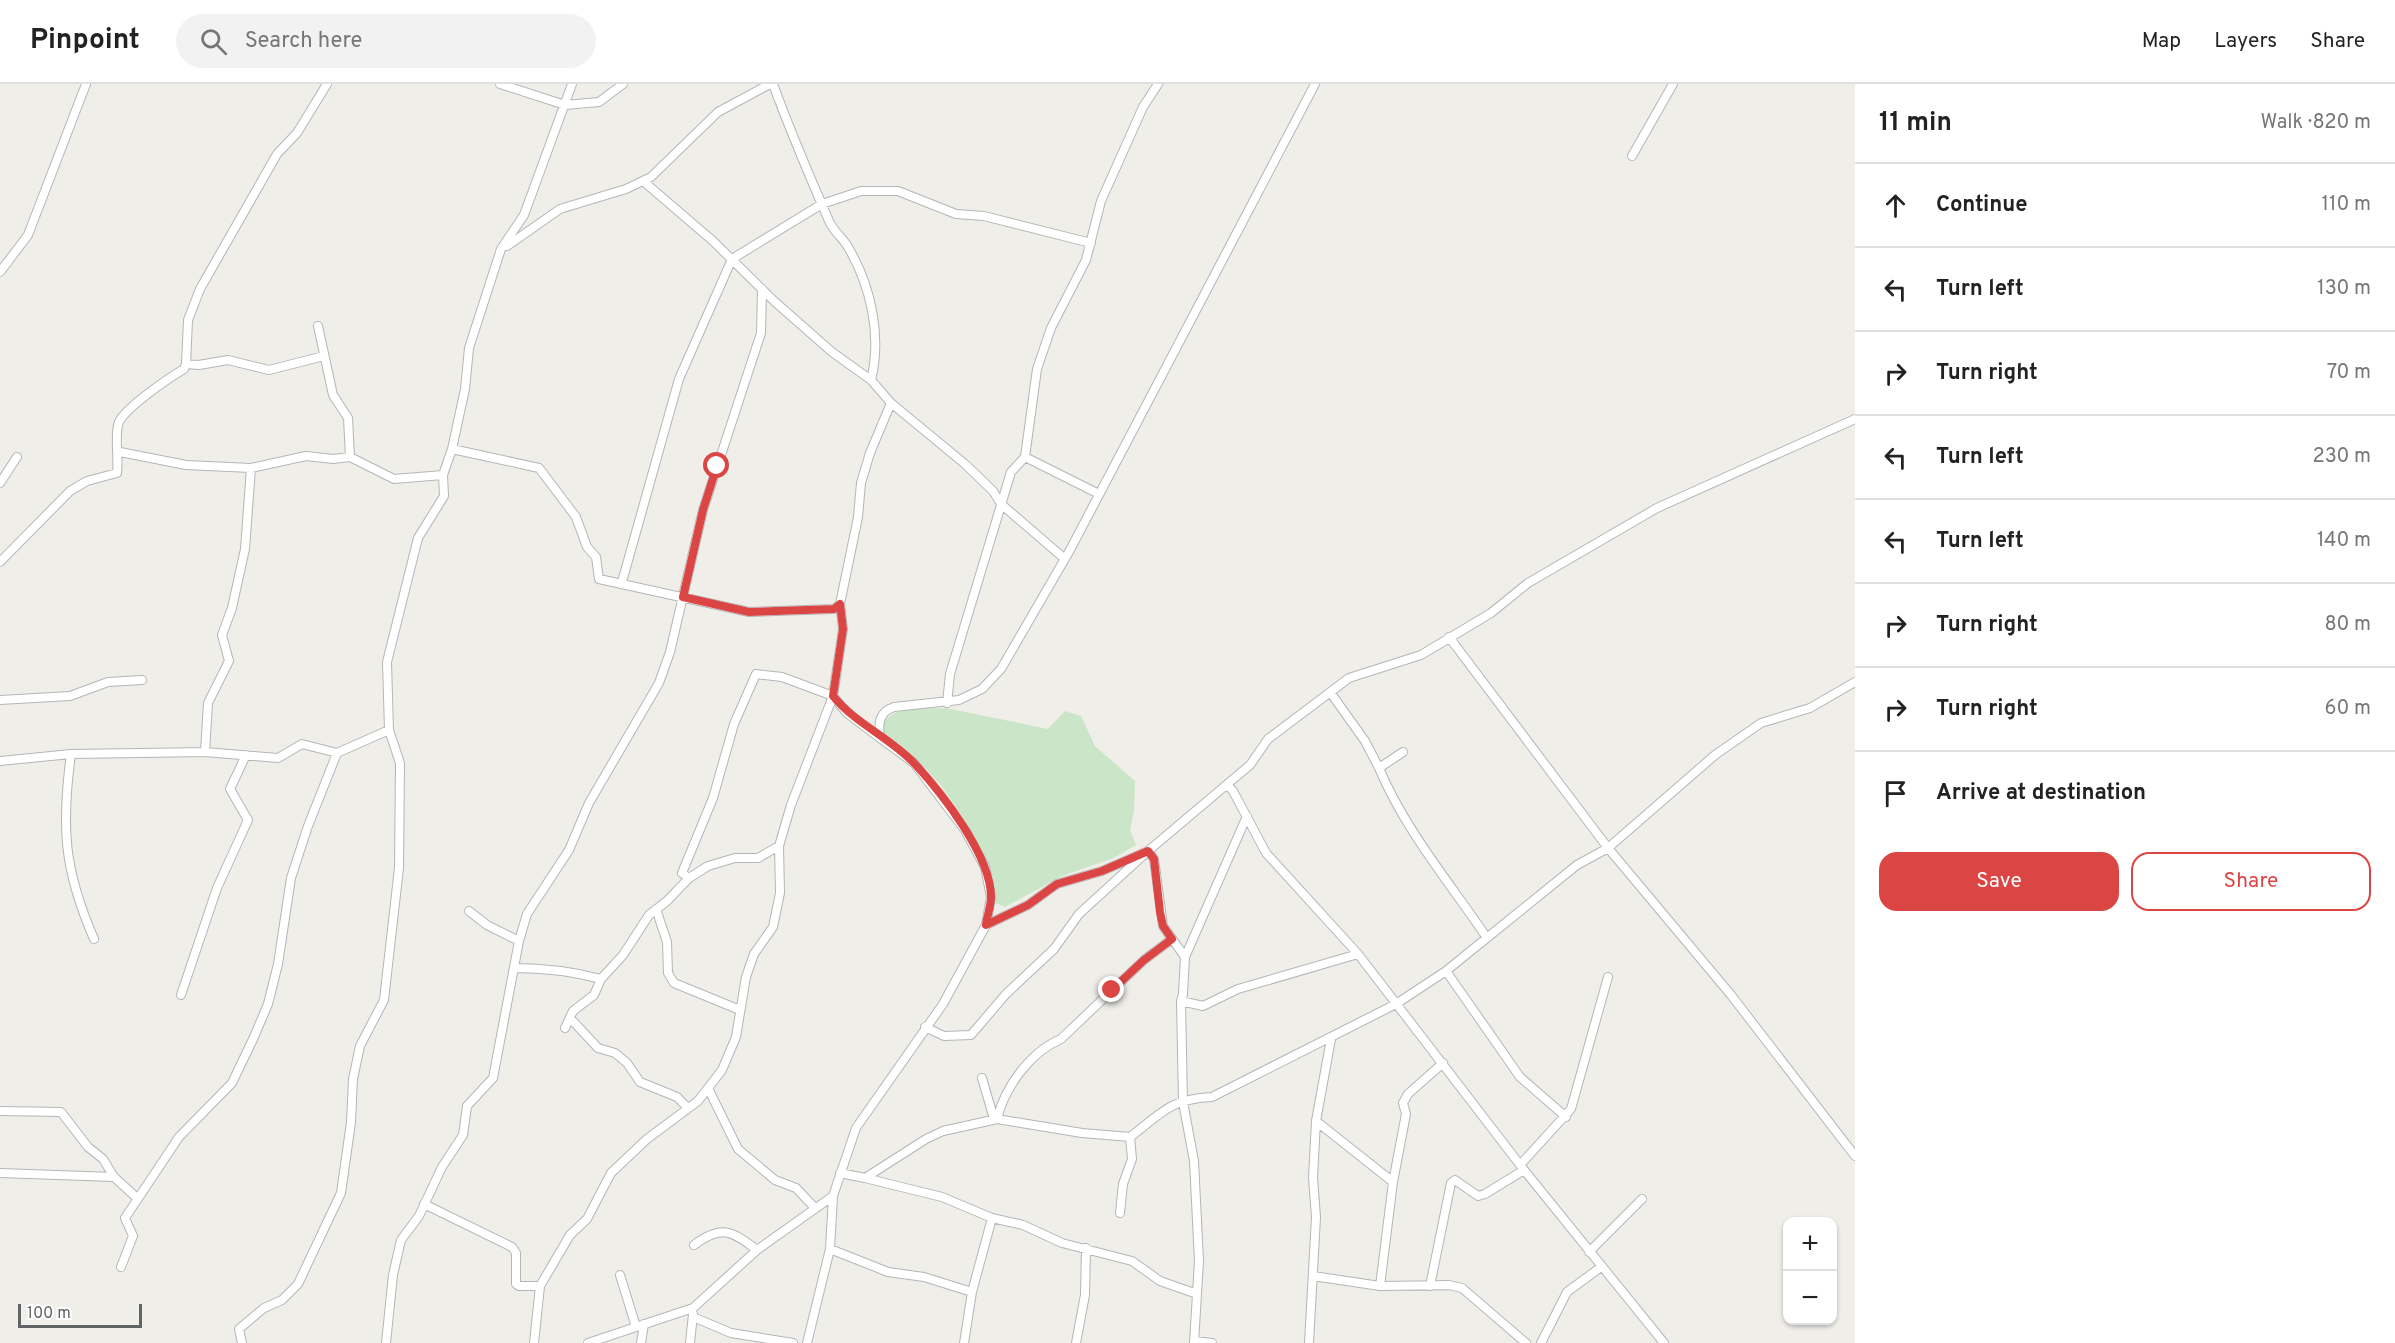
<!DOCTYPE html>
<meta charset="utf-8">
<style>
body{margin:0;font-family:Overpass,sans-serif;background:#f2f2f2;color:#222}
.controls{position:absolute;right:18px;bottom:18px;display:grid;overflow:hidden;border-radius:12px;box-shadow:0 2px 4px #0004}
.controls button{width:54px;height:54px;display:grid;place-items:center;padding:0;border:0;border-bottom:2px solid #e0e0e0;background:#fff;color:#222;font:30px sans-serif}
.scale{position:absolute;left:18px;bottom:15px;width:124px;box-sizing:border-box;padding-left:6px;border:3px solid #606467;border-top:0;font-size:16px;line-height:21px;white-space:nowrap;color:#606467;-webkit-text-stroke:4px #fff;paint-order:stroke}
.stop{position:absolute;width:18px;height:18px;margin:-14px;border:4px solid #db4544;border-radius:50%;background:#fff}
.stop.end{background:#db4544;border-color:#fff;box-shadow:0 2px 6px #0008}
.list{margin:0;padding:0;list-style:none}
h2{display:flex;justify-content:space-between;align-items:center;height:78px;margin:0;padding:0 24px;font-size:26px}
h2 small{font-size:20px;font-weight:400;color:#767676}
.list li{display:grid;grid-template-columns:39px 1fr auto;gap:18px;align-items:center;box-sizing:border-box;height:84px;padding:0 24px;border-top:2px solid #e0e0e0}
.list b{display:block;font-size:22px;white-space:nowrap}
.list em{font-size:20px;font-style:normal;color:#767676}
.actions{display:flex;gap:12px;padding:18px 24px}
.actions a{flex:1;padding:14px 0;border:2px solid #db4544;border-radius:18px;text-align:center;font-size:21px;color:#db4544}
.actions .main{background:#db4544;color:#fff}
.icon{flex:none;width:33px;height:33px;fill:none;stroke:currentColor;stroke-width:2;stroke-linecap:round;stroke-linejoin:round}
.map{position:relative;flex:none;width:1855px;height:1259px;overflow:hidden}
header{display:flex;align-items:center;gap:36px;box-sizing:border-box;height:84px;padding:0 30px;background:#fff;border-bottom:2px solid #e0e0e0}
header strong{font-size:28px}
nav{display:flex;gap:33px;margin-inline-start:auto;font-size:21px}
.search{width:420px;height:54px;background:#f2f2f2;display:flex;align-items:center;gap:15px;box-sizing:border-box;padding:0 21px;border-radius:33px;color:#767676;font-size:22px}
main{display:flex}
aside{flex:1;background:#fff}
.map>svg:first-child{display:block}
</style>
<header>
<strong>Pinpoint</strong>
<div class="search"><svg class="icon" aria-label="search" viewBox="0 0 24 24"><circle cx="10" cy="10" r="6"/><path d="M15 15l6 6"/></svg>Search here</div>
<nav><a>Map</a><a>Layers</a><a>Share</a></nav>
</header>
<main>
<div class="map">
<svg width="1855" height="1259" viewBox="0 0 1855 1259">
<rect width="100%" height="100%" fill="#f0eee9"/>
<path fill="#cae5c8" d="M946 624 1048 645 1065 627 1081 632 1095 662 1135 697 1134 727 1130 746 1136 761 1114 774 1062 792 1005 823 996 819C987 776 957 714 925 684 910 670 889 662 881 643 891 620 924 625 946 624Z"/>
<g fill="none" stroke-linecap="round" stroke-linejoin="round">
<g stroke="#b3b6b9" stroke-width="10">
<path id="street" d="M500 0 565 21 599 18 623 0
M1632 72 1673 0
M643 97 713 157 774 217 832 268 871 296
M507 162 560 125 626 105 651 93 718 28 770 0
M0 188 28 151 86 0
M186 280 188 236 200 205 277 70 297 49 327 0
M891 319 965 380 993 407 1001 420 1065 475
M452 365 465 305 469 264 501 165 524 131 572 0
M120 368 186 381 251 384 245 465 232 524 222 551 229 577 208 619 205 668
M251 384 306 372 333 375 350 373 348 334 333 311 318 242
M443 391 452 365 539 384 576 433 587 463 596 473 599 495 749 528 834 525 840 520
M0 399 17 373
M1099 410 1025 373 1037 285 1051 244 1086 176 1101 117 1143 23 1158 0
M0 478 70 407 87 397 117 389C119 375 114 350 119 338 126 323 169 294 184 285L186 280 199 281 228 276 269 286 324 272
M622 498 679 295 732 175 822 120 861 107H898L956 130 984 132 1091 159
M1449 553 1608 764 1731 911 1855 1072
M1330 608 1365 657 1379 684
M0 616 70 612 108 598 142 596
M947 619 950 590 1011 388 1025 373
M1403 668 1379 684C1405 746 1450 799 1487 854
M71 670C61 744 64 786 94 855
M0 677 71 670 205 668 278 674 302 660 337 669 389 646
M1227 701 1233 707 1266 769 1358 870
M689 794 682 789 713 714 734 640 756 590 782 593 833 612 847 629 880 654
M656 825 667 858 668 889 674 899 740 926
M469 827 487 841 519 857
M986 841 1028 821 1057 800 1102 787 1148 767 1250 681 1268 655 1349 594 1421 571 1491 529 1528 499 1657 424 1855 335
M1185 873 1247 732
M514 884C544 884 571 887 601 895
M1446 887 1520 993 1566 1033
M181 911 217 804 248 736 230 705 246 671
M1181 917 1203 922 1238 905 1358 870 1524 1086 1664 1259
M570 934 598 964 615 969 627 979 640 998 677 1013 688 1024
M925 943 944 952 971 951 1006 910 1054 865 1079 830 1148 767 1154 775 1163 842 1185 873 1183 910 1181 917 1183 1018 1194 1077 1199 1177 1194 1259
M565 944 573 927 594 911 601 895 623 871 649 831 667 817 689 794 708 782 735 774H758L779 762
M982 994 994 1035
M708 1004 738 1065 775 1096 796 1104 815 1124
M0 1027 61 1028 88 1063 103 1075 114 1093 137 1114
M997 1035C1005 1003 1030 968 1061 955L1144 876 1172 855
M1316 1037 1393 1098
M1520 1081 1571 1025 1608 893
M0 1089 114 1093
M840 1089 865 1094 926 1055 943 1047 997 1035 1082 1049 1130 1053C1162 1029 1169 1015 1212 1013L1396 920 1446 887 1577 781 1608 764 1715 671 1761 639 1810 624 1855 598
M865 1094 942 1113 992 1134
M424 1120 512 1163 516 1169V1200L519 1202H540
M1120 1129 1123 1100 1132 1075 1130 1053
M694 1161C721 1141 731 1146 757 1166
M830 1165 888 1188 924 1193 972 1208
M1589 1168 1642 1115
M121 1183 133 1152 125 1134 179 1053 232 999 254 953 268 920 278 880 291 794 308 742 337 669
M620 1191 636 1243
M1313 1192 1380 1202 1449 1201 1462 1204 1526 1259
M1380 1202 1393 1098 1406 1030 1403 1019 1408 1010 1443 979
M1430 1202 1451 1099 1455 1096 1478 1112 1485 1110 1524 1086
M693 1233 731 1249 793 1259
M1194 1257 1212 1259
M242 1259 239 1245 264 1224 282 1216 298 1200 341 1109 351 1038 353 995 360 962 384 916 399 784 400 679 389 646 387 578 418 454 444 412 443 391 394 395 350 373
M386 1259 393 1191 401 1156 419 1132 442 1083 463 1051 467 1022 493 994 519 857 527 830 569 766 589 719 659 599 670 568 703 426 761 249 762 205
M534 1259 540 1202 570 1151 587 1135 611 1089 647 1055 698 1017 722 986 736 953 746 893 754 870 773 843 780 809 779 762 791 721 833 612 843 545 840 520 858 433 861 399 870 369 891 319 871 296C882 252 871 202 848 163 843 154 833 147 829 137 809 91 790 47 773 0
M588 1259 693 1224 757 1166 833 1112 856 1044 943 920 986 841 991 813 985 783 965 746 914 679 880 654C878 639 879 628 894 623L959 616 982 605 1001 585 1070 466 1315 0
M641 1259 644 1240
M690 1259 693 1230
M807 1259 830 1165 833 1112
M964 1259 972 1208 992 1134 1023 1141 1062 1159 1132 1177 1160 1197 1197 1210
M1076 1259 1085 1211 1086 1164
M1309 1259 1316 1133 1313 1094 1316 1037 1331 955
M1541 1259 1567 1208 1601 1183"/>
</g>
<use href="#street" stroke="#fff" stroke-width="8"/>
</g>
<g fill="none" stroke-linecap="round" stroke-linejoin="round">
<path stroke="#db4544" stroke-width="8" d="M717 382 703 426 683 513 749 528 834 525 840 520 843 545 833 612C856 640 889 653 914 679 942 709 991 772 991 813 991 822 987 832 986 841L1028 821 1057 800 1102 787 1148 767 1154 775 1160 828 1163 842 1172 855 1144 876 1112 906"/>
</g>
</svg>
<div class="controls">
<button>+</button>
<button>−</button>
</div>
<div class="scale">100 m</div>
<div class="stop" style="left:717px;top:382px"></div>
<div class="stop end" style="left:1112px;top:906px"></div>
</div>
<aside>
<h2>11 min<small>Walk · 820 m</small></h2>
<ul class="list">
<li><svg class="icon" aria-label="ahead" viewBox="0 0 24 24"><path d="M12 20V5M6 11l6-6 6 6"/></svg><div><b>Continue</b></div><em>110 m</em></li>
<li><svg class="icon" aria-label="left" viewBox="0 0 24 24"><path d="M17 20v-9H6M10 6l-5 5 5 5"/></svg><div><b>Turn left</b></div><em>130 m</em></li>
<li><svg class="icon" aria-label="right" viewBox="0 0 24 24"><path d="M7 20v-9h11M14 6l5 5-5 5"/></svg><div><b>Turn right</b></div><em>70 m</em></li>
<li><svg class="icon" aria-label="left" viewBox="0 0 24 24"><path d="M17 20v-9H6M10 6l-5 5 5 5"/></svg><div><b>Turn left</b></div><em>230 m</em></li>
<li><svg class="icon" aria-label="left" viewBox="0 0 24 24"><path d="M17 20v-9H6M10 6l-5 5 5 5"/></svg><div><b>Turn left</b></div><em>140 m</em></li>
<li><svg class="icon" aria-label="right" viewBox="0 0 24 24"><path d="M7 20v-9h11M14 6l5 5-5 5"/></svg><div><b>Turn right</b></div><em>80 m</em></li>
<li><svg class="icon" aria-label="right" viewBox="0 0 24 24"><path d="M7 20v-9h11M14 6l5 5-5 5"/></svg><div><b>Turn right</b></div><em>60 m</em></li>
<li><svg class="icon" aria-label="arrive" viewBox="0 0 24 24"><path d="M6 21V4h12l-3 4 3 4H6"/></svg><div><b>Arrive at destination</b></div></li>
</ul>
<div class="actions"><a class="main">Save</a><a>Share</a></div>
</aside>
</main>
